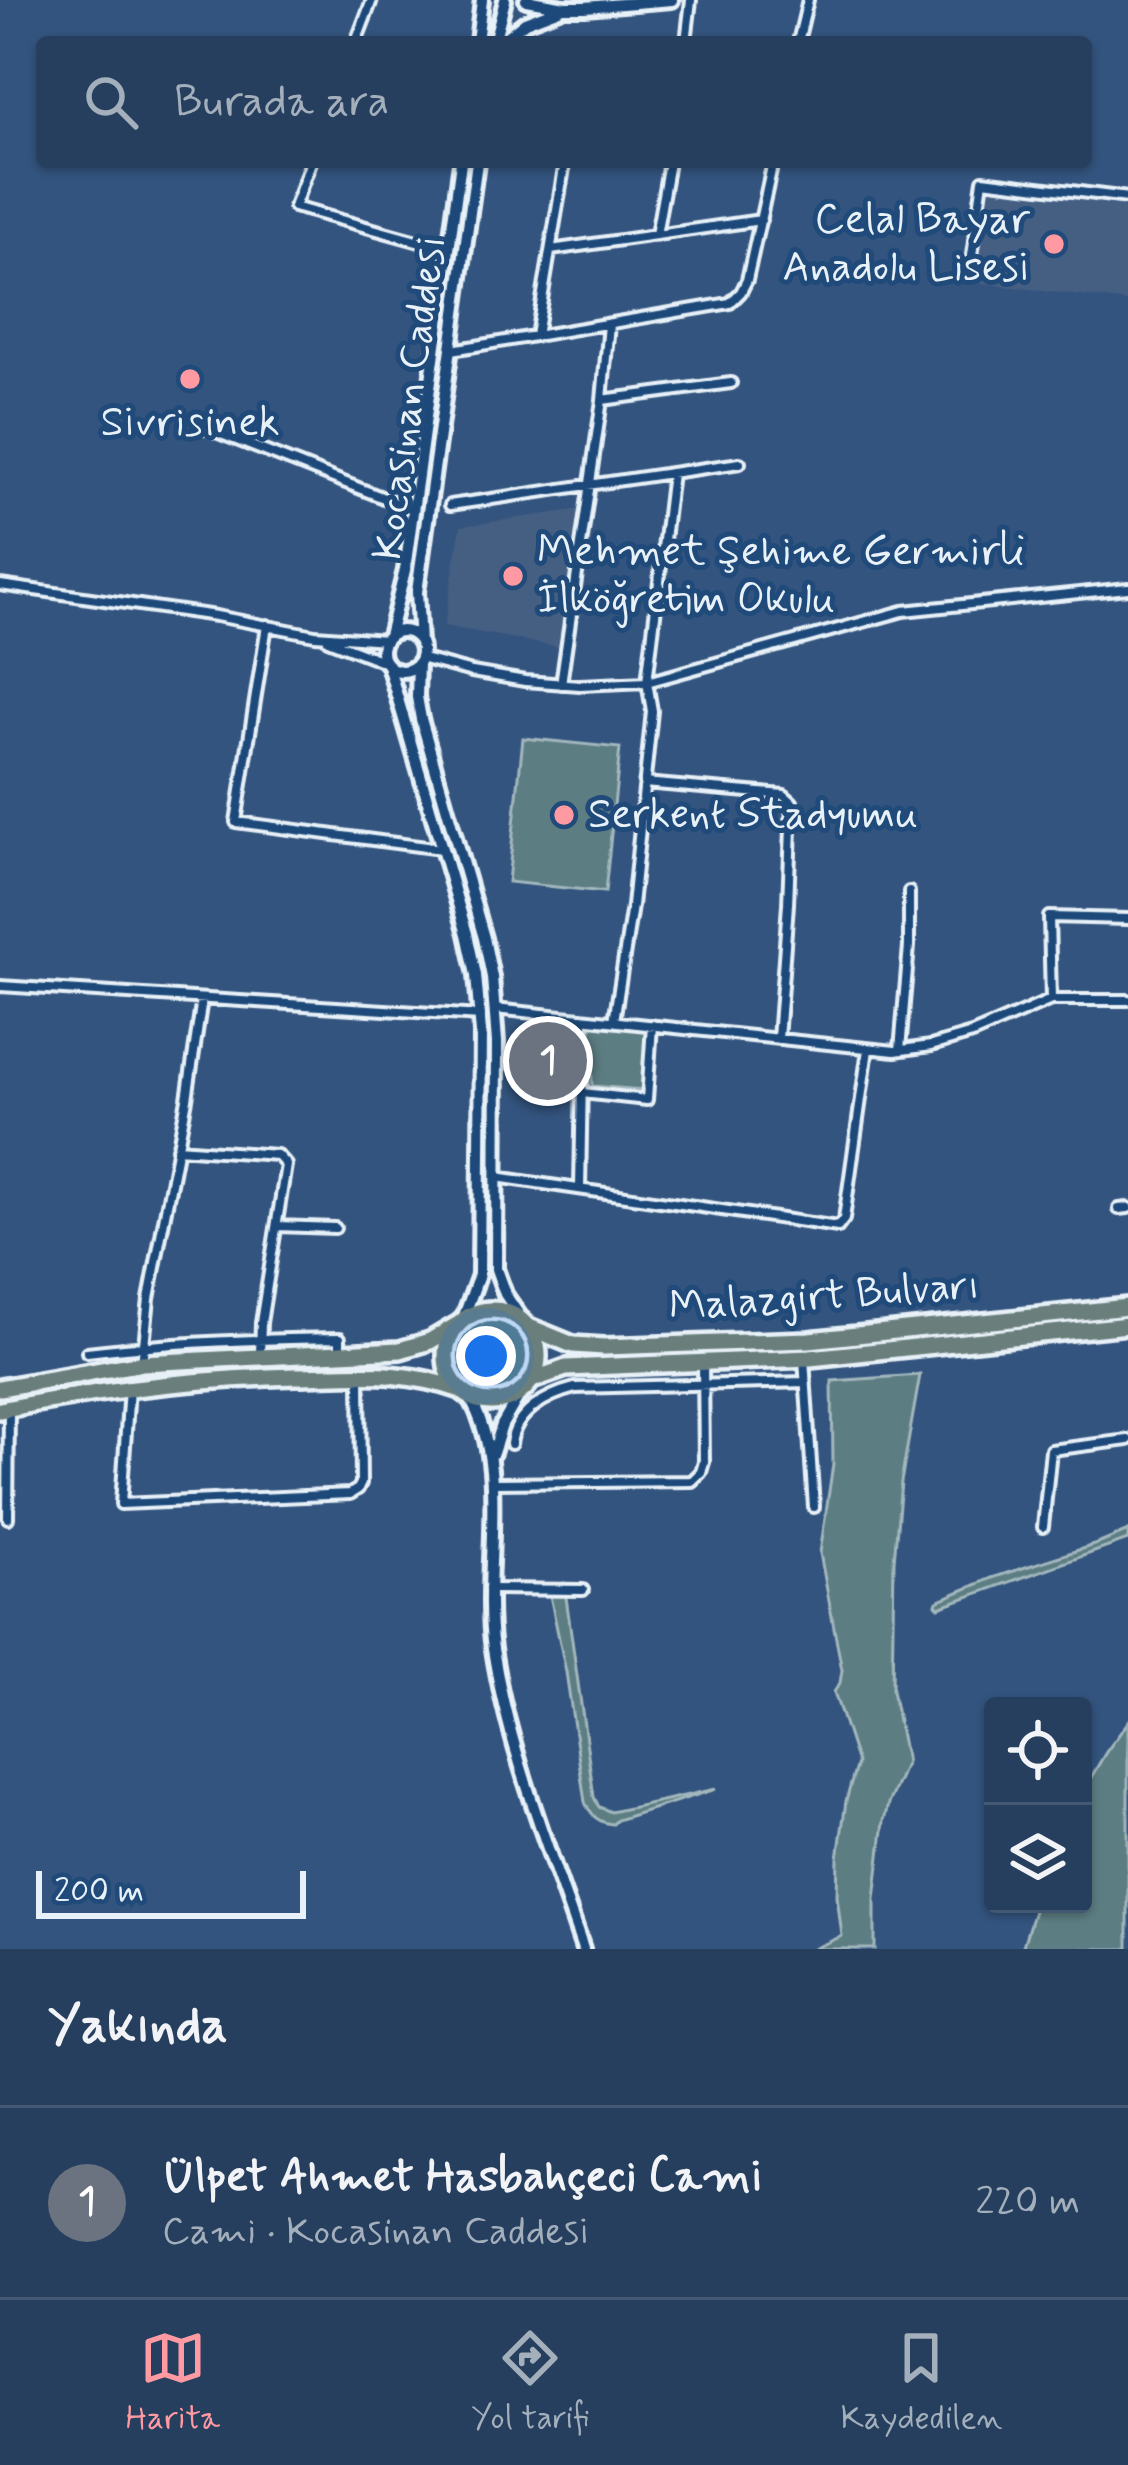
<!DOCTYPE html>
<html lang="tr">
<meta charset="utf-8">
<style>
body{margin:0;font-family:Mynerve,sans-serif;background:#2e4664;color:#f1f3f6}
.controls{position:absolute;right:36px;bottom:36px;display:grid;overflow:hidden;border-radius:12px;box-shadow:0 3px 9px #0004}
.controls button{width:108px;height:108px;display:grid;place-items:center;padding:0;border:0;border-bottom:3px solid #425873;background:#263f5e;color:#f1f3f6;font:60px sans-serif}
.scale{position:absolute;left:36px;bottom:30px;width:270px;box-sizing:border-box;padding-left:12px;border:6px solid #e8f1f8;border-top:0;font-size:33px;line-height:42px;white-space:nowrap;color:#e8f1f8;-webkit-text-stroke:9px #1f4a7a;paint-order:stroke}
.you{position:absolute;left:486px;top:1356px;width:42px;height:42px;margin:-30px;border:9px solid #fff;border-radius:50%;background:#1a73e8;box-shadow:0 0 0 18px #1a73e833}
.badge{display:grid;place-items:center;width:78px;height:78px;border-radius:50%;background:#ff9aa2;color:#fff;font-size:39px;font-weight:700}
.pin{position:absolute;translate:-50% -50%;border:6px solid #fff;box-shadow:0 3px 12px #0006}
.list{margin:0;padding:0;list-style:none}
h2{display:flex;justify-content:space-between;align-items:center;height:156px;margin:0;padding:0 48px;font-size:51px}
h2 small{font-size:39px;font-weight:400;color:#a4afbc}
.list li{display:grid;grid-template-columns:78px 1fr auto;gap:36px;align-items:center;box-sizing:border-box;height:192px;padding:0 48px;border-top:3px solid #425873}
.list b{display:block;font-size:45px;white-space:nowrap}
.list p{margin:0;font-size:39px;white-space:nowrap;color:#a4afbc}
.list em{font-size:39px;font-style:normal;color:#a4afbc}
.icon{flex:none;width:66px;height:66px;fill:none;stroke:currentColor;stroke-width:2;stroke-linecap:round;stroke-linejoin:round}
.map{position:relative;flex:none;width:1128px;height:1949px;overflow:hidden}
.search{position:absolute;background:#263f5e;box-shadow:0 3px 9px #0004;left:36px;right:36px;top:36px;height:132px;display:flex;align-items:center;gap:30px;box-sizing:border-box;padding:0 42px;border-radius:12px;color:#a4afbc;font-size:45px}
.sheet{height:348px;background:#263f5e}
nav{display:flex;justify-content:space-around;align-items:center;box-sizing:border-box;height:168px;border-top:3px solid #425873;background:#263f5e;font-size:33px;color:#a4afbc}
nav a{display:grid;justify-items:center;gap:6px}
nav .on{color:#ff9aa2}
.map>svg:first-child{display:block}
</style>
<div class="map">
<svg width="1128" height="1949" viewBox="0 0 1128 1949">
<rect width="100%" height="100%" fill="#33547e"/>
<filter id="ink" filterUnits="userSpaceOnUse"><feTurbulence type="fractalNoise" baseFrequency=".00833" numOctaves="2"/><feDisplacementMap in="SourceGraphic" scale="24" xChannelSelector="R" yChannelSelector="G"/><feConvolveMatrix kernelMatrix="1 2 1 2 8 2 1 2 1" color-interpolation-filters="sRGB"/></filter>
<g filter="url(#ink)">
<path fill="#445e83" d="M987 189 1128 207V302L974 282Z
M582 509 563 648 444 626 461 526Z"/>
<path fill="#5b7d82" stroke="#a2b7bd" stroke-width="3" d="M523 738 620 748 605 892 508 882Z
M591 1024 647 1030 644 1090 592 1086Z
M453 1356a39 39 0 1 1 78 0a39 39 0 1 1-78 0Z
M920 1375 901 1482 894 1561 892 1690 906 1762 888 1804 884 1821 875 1899V1949H813L842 1936 837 1896 838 1858 846 1801 857 1763 834 1692 840 1683 842 1670 820 1553 833 1464 832 1381Z
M1128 1531V1540L939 1607 936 1604 937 1601 992 1578 1100 1543Z
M564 1583 594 1797 599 1807 611 1812 716 1789 617 1820 613 1824C599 1823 590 1815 585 1802L566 1672 548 1586Z
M1128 1722V1949H1022L1036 1904H1083V1791L1106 1752Z"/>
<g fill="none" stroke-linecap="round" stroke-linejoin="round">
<g stroke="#e8f1f8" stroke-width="16">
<path id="street" d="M356 42 372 0
M686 42 691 0
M798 42 808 0
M311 162 294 207 449 250
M656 235 669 162
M551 250 761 220
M969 276 983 180 1128 198
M536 336 565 162
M452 350 730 303 741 292 747 280 773 162
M602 400 731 383
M206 428 412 509
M450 505 740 463
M0 585 216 616 315 635 386 640
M267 625 236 822 441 849
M328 640 385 662
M420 658 472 672 525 681 580 685 647 682 903 611 1128 588
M561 684 602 400 609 324
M644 783 784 795 792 802 788 904 778 1039
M0 986 481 1016
M1051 1000 1049 917 1128 919
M495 1009 895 1051 931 1046 972 1034 1051 1000H1128
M614 1021 632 906 652 711 647 682 672 473
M900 1050 909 946V892
M582 1093 647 1100 652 1025
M177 1148 277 1155 286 1165 261 1323 260 1354
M496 1177 838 1227 844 1219 868 1049
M580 1189 583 1018
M1119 1209 1128 1208
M277 1226 335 1228
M87 1352C171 1342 255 1339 340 1338V1352
M804 1359 814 1507
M142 1363 149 1299 187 1099 202 999
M129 1388 121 1504 350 1494 358 1489 361 1483 360 1375
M511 1444C515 1412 547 1395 575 1388L806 1382
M493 1483 692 1481 701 1472 704 1462 703 1364
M8 1518 9 1408
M1043 1527 1051 1450 1128 1440
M489 1589 583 1590"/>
</g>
<g stroke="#e8f1f8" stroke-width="20">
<path id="secondary" d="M526 0 565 7H585L672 0
M477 42 482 0
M494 42 505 0
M500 42 525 22 559 9
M382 651a20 20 0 1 1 40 0a20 20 0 1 1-40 0Z
M389 636 405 570 461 162
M420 643 417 592 477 162
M418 663 417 697 421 719 484 938 492 977 497 1042 496 1269 505 1294 523 1321
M388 665 467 934 476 975 481 1033 479 1275 463 1319
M468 1395C512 1466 481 1567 493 1649 509 1752 550 1850 583 1949
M493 1453 502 1425 521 1392"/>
</g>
<g stroke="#e8f1f8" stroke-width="24">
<path id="highway" d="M446 1356a46 46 0 1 1 92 0a46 46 0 1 1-92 0Z
M529 1327 573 1345 604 1347 809 1340 1128 1307
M532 1380 566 1368 810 1358 1128 1325
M0 1388 142 1363 400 1350 430 1341 457 1325
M0 1410C101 1389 193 1379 296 1376 357 1375 403 1369 461 1390"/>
</g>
<use href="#street" stroke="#1f4a7a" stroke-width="8"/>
<use href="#secondary" stroke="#1f4a7a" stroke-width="10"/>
<use href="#highway" stroke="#6a7f7c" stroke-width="15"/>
</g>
</g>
<g fill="#ff9aa2" stroke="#1f4a7a" stroke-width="4.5">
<circle cx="1054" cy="244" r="12"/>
<circle cx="190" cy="379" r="12"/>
<circle cx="513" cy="576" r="12"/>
<circle cx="564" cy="815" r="12"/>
</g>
<g text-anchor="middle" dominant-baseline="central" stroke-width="10" stroke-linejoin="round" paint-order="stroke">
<g font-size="42" fill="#e8f1f8" stroke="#1f4a7a" text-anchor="start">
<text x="1030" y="220" text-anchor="end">Celal Bayar<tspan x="1030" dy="48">Anadolu Lisesi</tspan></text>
<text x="190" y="423" text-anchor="middle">Sivrisinek</text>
<text x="537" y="552">Mehmet Şehime Germirli<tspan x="537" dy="48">İlköğretim Okulu</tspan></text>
<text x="588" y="815">Serkent Stadyumu</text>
</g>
<g font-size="42" fill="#e8f1f8" stroke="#1f4a7a">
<text transform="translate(411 398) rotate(-82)">Kocasinan Caddesi</text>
<text transform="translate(824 1297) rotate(-4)">Malazgirt Bulvarı</text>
</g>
</g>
</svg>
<div class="controls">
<button><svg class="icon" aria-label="locate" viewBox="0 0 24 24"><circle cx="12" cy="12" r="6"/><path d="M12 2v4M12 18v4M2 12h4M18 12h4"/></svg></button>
<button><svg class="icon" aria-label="layers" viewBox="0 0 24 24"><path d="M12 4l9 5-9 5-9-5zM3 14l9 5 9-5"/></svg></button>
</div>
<div class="scale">200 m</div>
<div class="you"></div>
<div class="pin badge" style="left:548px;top:1061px;background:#6b7280">1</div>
<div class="search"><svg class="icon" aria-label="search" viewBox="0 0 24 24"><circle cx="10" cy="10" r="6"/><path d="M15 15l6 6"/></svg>Burada ara</div>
</div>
<section class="sheet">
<h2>Yakında<small></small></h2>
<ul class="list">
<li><span class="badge" style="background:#6b7280">1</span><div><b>Ülpet Ahmet Hasbahçeci Cami</b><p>Cami · Kocasinan Caddesi</p></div><em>220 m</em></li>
</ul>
</section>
<nav>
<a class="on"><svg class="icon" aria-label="map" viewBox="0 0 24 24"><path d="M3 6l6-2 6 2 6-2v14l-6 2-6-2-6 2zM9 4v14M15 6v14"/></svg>Harita</a>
<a><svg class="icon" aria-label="directions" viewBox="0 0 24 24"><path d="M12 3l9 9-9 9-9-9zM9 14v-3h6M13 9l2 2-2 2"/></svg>Yol tarifi</a>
<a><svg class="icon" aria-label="saved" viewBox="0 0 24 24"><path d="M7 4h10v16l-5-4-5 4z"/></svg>Kaydedilen</a>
</nav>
